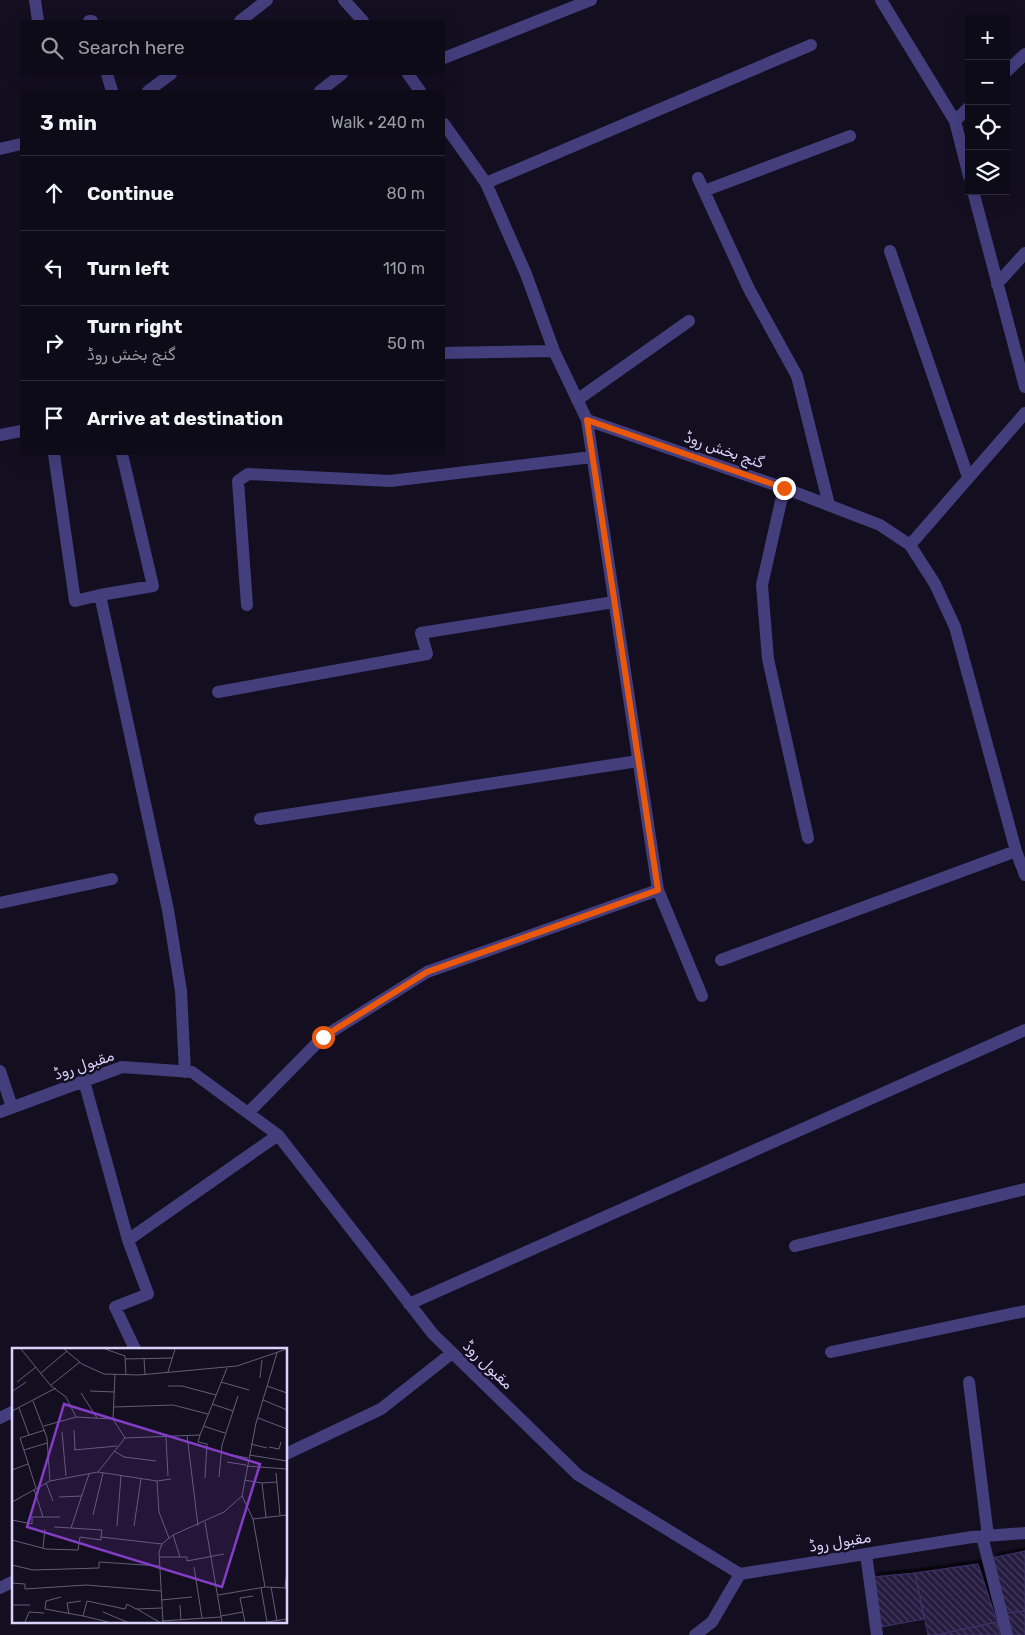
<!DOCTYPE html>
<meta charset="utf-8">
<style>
body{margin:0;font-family:Rubik,"Noto Sans Arabic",sans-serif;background:#171422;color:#f1f3f6}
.controls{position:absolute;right:15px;top:15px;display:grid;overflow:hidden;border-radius:0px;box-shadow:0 5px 20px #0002}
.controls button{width:45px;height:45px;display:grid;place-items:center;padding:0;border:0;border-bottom:1px solid #2e2b38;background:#0e0b19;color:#f1f3f6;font:25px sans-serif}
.stop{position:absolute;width:15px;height:15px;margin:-11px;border:4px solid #ea580c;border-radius:50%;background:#fff}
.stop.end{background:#ea580c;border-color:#fff;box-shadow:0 1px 5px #0008}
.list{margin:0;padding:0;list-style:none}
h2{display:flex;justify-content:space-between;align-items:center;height:65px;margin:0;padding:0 20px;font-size:21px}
h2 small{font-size:16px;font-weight:400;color:#9b9ba2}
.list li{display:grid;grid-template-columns:32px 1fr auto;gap:15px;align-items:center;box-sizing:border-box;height:75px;padding:0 20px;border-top:1px solid #2e2b38}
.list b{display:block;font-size:19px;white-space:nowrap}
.list p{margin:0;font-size:16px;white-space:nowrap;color:#9b9ba2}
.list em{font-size:16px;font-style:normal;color:#9b9ba2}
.icon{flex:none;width:28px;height:28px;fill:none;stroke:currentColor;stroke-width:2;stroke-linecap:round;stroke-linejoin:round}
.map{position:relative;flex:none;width:1025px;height:1635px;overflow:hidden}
.search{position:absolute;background:#0e0b19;box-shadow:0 5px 20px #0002;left:20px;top:20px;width:425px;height:55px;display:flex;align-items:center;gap:12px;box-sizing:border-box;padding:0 18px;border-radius:0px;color:#9b9ba2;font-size:19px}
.panel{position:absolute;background:#0e0b19;box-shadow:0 5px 20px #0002;left:20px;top:90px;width:425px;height:365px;border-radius:0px}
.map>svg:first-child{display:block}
</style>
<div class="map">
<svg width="1025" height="1635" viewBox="0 0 1025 1635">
<defs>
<pattern id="building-back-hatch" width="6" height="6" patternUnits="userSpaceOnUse" patternTransform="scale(1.25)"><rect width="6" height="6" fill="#261d41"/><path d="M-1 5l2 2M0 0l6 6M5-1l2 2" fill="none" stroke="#453d5d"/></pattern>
<filter id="shadow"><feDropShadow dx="4.5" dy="-4.5" stdDeviation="0" flood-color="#0009"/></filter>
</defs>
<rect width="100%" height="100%" fill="#130f21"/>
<path fill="url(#building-back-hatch)" stroke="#3f306b" filter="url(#shadow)" d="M1025 1551V1611L1007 1613 992 1558Z
M978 1564 997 1622 936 1635H928L915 1573Z
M915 1573 924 1619 881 1627 873 1577Z
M1025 1611V1635H1011L1007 1613Z
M997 1622 1000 1635H936Z"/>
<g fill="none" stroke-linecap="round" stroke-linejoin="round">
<path stroke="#443e7d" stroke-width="12" d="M35 0 38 21
M344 0 363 21
M881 0 955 121
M89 21H92
M240 21 267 0
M444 58 591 0
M1006 72 1025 54
M107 74 112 91
M408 74 420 91
M148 91 171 74
M320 91 342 74
M969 107 955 121 969 176
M444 124 486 183 526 274 554 351 587 420 784 488 880 525 910 545 935 584 955 627 1016 851 1025 875
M0 149 21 144
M698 178 749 289 797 376 829 505
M486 183 811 45
M704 191 850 136
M973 191 1025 387
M890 251 968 477
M997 284 1025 253
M444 353 554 351
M577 400 689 321
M587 420 658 890 702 996
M0 435 21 431
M54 454 75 601 100 595
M122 454 153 586 100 595 168 910 181 991 185 1072
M784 488 762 585 768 659 808 838
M910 545 1025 413
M247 605 238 481 248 474 390 481 592 457
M218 692 427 654 421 633 614 602
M260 819 638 761
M0 903 112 879
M721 960 1016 851
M0 1071 12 1107
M84 1081 128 1240 278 1135
M0 1112 122 1067 192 1072 278 1135 433 1334 578 1475 740 1574 972 1537 1025 1533
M248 1113 323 1037 427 972 658 890
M128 1240 148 1294 115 1307 135 1349
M795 1246 1025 1189
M409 1304 1025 1030
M831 1352 1025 1311
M969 1382 988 1536
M0 1418 14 1411
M286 1454 381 1409 452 1353
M982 1536 1007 1635
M866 1554 877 1635
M0 1588 14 1581
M695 1635 712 1622 740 1574"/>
</g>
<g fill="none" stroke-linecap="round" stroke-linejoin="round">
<path stroke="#ea580c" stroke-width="6" d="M323 1037 427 972 658 890 587 420 784 488"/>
</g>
<g text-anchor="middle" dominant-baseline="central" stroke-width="5" stroke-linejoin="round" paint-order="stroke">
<g font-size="15" fill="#dad3fc" stroke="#130f21">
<text transform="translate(724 450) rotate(19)">گنج بخش روڈ</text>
<text transform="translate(84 1065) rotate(-19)">مقبول روڈ</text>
<text transform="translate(488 1365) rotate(44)">مقبول روڈ</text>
<text transform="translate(840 1542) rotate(-9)">مقبول روڈ</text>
</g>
</g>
<g transform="translate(12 1348)">
<rect width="275" height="275" fill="#130f21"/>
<path fill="none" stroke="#635d79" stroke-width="1" d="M9 1 39 38 54 49 64 69 101 71 113 90M52 1 70 16 92 26 127 27 225 18 275 1M93 1 113 8 114 27M132 10 133 27M113 11 160 10M156 24 163 1M29 25 55 3M248 30 250 12M5 34 24 19M209 34 237 42M39 37 68 14M156 38H170L204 47M255 38 275 45M1 43 14 34M78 43 103 44M69 45 85 70M251 52 275 62M21 53 35 90 38 133M200 56 221 63M102 59 161 57 196 66M7 60 17 87M0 63 44 40M246 70 275 81M101 71 103 26M32 78 64 69M191 78 213 85M62 82 63 102M50 84 54 128M175 87 186 178M188 87 186 94 195 96 193 130M154 89 156 128M239 96 255 100M257 99 267 101 269 94M12 102 35 95M62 102 105 98M102 103 112 109 144 113M220 107 236 110M237 107 275 113M215 114 234 117M234 118 275 121M0 122 16 116M86 124 145 133 159 131M264 125 268 167M77 126 59 180 90 182 89 189 150 196M207 129 210 97 226 48M232 132 250 135 254 169M145 133 147 164 157 190M34 135 41 153M250 135 265 134M24 140 8 90 33 82M22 141 31 169M230 148 241 171 253 239M47 149 70 148M0 154 38 133 86 124 113 90 188 87 215 20M81 167 91 125M241 171 275 167M0 172 20 176V169H48M193 174 210 274M105 178 109 128M122 178 129 131M42 179 59 180M0 192 34 201 66 202 68 189 89 192V189M31 200 33 181M147 209H168L161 187M168 209H175V213L212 206M0 217 21 222 87 220V214L148 218M182 219 190 270M0 235 13 236V241L74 237 149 243M259 239 265 273M249 240 255 274M273 240 275 223M206 247 253 239 275 240M49 249 34 253 33 261 71 268 75 253 113 261 115 256 124 261 150 260M149 252 180 249M0 257H18M168 257 169 272M125 261 147 274M91 264 115 274M57 266 55 255 69 253M71 268 96 274M209 268 231 264M150 273 209 269M13 274 17 264 32 265M151 274 147 204 150 196 161 187 212 164 230 148 244 75 265 5M233 274 228 250 241 248M255 274 275 271"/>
<path fill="#843dc5" fill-opacity="0.15" stroke="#843dc5" stroke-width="2.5" d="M52 56 248 116 210 239 15 179Z"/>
<rect width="275" height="275" fill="none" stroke="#dad3fc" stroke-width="2.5"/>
</g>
</svg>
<div class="controls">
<button>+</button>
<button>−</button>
<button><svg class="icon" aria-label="locate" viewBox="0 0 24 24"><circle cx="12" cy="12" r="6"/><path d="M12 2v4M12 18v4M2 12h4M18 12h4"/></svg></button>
<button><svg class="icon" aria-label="layers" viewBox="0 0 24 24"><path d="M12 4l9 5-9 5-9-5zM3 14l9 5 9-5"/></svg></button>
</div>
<div class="stop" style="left:323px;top:1037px"></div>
<div class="stop end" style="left:784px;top:488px"></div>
<div class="search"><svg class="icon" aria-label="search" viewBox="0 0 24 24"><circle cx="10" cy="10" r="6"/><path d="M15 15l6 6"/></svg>Search here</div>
<section class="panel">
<h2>3 min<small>Walk · 240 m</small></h2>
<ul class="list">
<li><svg class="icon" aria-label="ahead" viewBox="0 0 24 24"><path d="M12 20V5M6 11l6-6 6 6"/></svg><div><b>Continue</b></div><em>80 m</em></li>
<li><svg class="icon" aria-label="left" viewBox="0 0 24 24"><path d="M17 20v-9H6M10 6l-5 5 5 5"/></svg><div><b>Turn left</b></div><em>110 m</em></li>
<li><svg class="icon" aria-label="right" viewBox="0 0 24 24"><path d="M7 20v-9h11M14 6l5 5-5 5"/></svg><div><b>Turn right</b><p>گنج بخش روڈ</p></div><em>50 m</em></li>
<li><svg class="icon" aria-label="arrive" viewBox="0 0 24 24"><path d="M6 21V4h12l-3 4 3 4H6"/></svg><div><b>Arrive at destination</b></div></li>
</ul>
</section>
</div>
